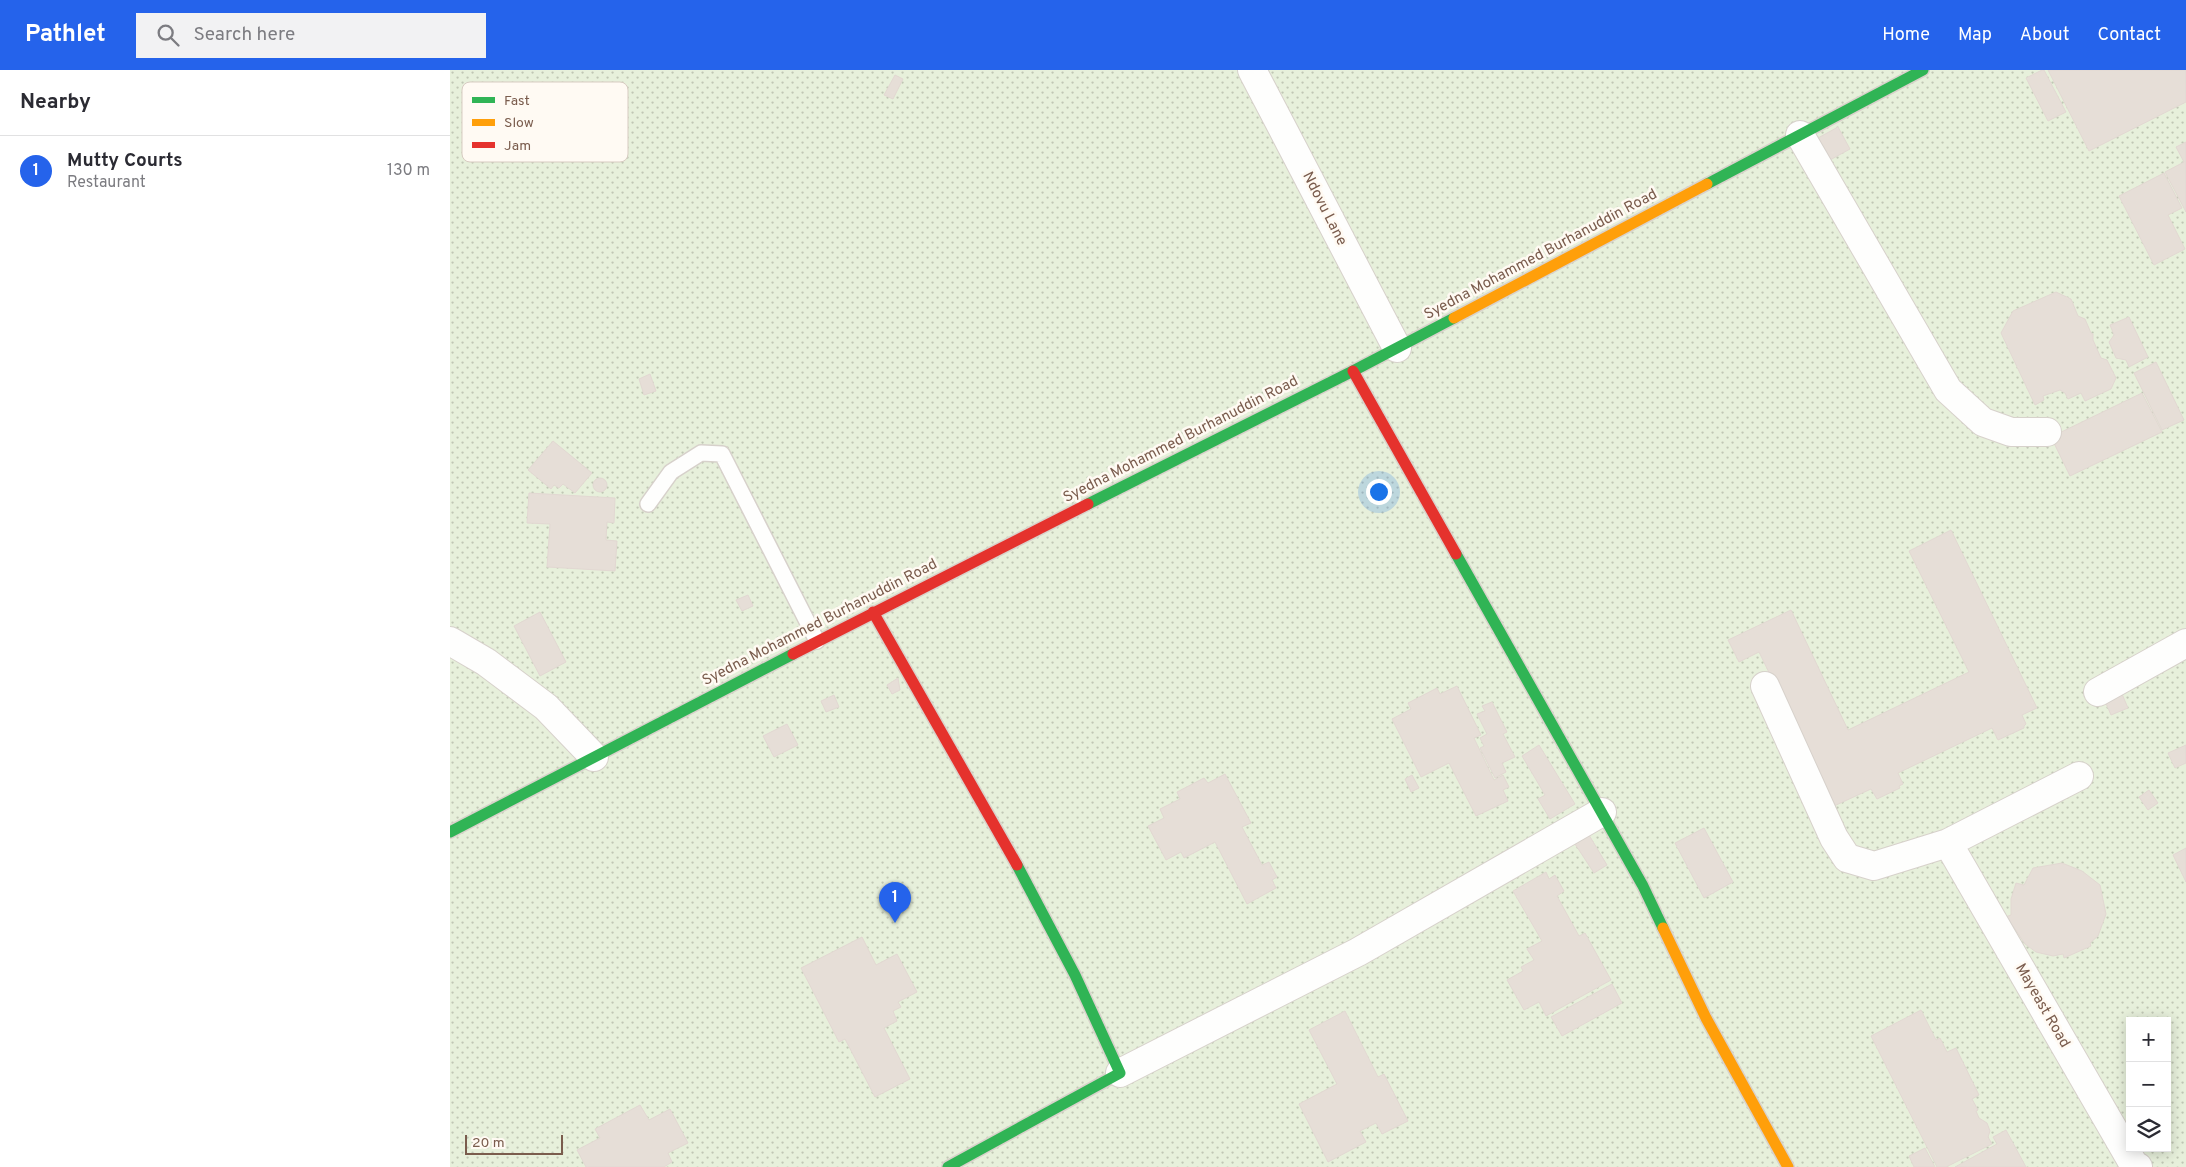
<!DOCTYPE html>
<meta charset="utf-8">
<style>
body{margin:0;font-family:Overpass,sans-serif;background:#f2f2f3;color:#2b2b33}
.controls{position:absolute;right:15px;bottom:15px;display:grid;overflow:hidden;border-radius:0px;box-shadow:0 2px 12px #0003}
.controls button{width:45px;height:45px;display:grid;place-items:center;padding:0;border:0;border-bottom:1px solid #e1e1e2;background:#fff;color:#2b2b33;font:25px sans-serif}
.scale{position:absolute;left:15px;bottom:12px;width:98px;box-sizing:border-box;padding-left:5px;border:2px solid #7a5c4d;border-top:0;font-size:14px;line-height:18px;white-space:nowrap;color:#7a5c4d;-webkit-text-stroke:4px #fffaf3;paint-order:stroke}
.you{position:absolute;left:928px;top:421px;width:18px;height:18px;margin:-12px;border:4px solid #fff;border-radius:50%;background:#1a73e8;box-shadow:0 0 0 8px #1a73e833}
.badge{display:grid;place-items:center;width:32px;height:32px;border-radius:50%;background:#2563eb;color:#fff;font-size:16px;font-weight:700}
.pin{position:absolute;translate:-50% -41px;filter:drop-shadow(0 1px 2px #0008)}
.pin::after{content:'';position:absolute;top:26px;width:18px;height:15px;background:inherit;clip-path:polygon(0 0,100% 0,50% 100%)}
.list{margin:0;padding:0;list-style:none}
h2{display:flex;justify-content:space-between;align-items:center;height:65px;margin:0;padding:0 20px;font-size:21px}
h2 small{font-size:16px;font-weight:400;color:#7c7c81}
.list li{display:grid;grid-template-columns:32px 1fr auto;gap:15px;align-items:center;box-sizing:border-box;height:70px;padding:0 20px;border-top:1px solid #e1e1e2}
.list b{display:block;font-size:19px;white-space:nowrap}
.list p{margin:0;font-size:16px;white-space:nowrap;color:#7c7c81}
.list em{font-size:16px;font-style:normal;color:#7c7c81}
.icon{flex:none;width:28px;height:28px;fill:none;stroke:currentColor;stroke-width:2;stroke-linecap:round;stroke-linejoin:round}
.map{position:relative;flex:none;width:1736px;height:1097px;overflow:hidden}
header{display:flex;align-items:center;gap:30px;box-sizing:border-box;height:70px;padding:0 25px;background:#2563eb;color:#fff}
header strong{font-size:24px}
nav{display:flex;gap:28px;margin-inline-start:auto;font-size:18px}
.search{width:350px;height:45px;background:#f2f2f3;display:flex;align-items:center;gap:12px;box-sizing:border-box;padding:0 18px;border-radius:0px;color:#7c7c81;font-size:19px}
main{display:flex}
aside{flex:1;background:#fff}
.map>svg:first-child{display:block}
</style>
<header>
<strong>Pathlet</strong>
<div class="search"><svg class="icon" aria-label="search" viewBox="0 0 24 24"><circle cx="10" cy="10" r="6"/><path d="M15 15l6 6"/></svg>Search here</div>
<nav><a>Home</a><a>Map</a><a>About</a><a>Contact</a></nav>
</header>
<main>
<aside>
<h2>Nearby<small></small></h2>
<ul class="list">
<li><span class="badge">1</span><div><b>Mutty Courts</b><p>Restaurant</p></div><em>130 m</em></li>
</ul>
</aside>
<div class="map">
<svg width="1736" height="1097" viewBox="0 0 1736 1097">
<defs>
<pattern id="garden-dots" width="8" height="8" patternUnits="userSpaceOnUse" patternTransform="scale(1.25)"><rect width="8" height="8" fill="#e7f0db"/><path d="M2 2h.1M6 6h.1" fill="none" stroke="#c0c6b4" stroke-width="1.8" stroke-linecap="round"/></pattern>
</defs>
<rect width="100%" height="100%" fill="#f9f5f0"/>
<path fill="url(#garden-dots)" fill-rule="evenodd" d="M0 0H1736V1097H0ZM1680 951H1717V1078H1680Z"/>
<path fill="#e6ded7" stroke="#e2d8d2" d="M1592 0H1594L1616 42 1598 51 1576 8Z
M1598 0H1736V32L1639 81Z
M445 5 453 9 443 29 434 25Z
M1388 57 1400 79 1380 90 1368 68Z
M1736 72V142L1715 102 1734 92 1726 77Z
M1714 103 1732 138 1718 145 1735 179 1704 195 1669 126Z
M1606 222 1621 229 1628 246 1635 249 1641 263 1643 264V270L1651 288 1657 290 1666 308 1661 319 1635 331 1631 323 1618 329 1615 323 1610 320 1593 326 1594 330 1585 335 1551 263 1563 241Z
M1679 247 1698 287 1679 297 1676 290 1666 288 1659 272 1664 265 1660 255Z
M1706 292 1734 350 1712 360 1684 303Z
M200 304 206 321 194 325 189 309Z
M1692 323 1712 362 1620 406 1601 367Z
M103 371 142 403 125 423 113 414 109 418 104 415 101 419 78 400Z
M143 415a7 7 0 1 1 14 0a7 7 0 1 1-14 0Z
M79 423 165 428 164 453 157 452 156 470 167 471 165 501 97 497 100 454 77 453Z
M1501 460 1587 638 1572 645 1576 654 1574 656V658L1548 670 1542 658 1448 703 1453 714 1449 716 1450 718 1427 729 1421 719 1384 736 1309 582 1289 592 1278 570 1341 540 1398 660 1519 602 1459 481Z
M298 525 303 536 292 541 286 530Z
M90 542 116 592 90 606 64 556Z
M448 608 450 620 442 624 437 615Z
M1007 616 1031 665 1024 668 1044 710 1053 705 1059 717 1053 720 1058 731 1026 746 999 693 971 707 942 649 961 639 958 633 987 618 990 624Z
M1672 624 1678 638 1661 645 1655 631Z
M384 625 389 637 376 642 371 631Z
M1042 632 1057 662 1053 664 1065 687 1052 693 1056 702 1045 708 1030 678 1034 676 1030 668 1037 664 1027 644 1035 641 1032 636Z
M337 654 348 675 324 687 313 666Z
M1089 675 1125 734 1100 749 1088 729 1095 725 1072 686Z
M1736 675V693L1725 698 1718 683Z
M775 704 801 753 792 757 812 795 819 792 827 807 822 810 826 818 797 834 765 772 734 788 731 782 716 790 698 756 714 748 710 739 730 729 727 722 754 708 758 713Z
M962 705 969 718 961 722 955 709Z
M1699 720 1708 733 1698 740 1689 727Z
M1254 758 1283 812 1254 828 1225 773Z
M1139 765 1157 795 1144 803 1125 774Z
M1736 778V812L1723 785Z
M1612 793 1632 801 1650 815 1656 844 1648 866 1640 873 1641 876 1614 888 1613 884 1603 886 1586 882 1575 874 1563 856 1551 861 1547 850 1561 845V829L1566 813 1574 815 1583 798Z
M1096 802 1099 809 1105 805 1114 821 1107 826 1129 866 1135 863 1161 910 1096 946 1089 932 1074 940 1057 910 1073 901 1071 897 1084 890 1077 879 1092 871 1063 821Z
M412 867 426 895 447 884 467 922 448 932 451 937 443 941 447 951 434 958 460 1009 425 1027 395 969 389 972 351 898Z
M1162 914 1172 933 1112 966 1101 947Z
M1471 940 1486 970 1490 968 1497 982 1506 978 1529 1025 1522 1029 1528 1040 1526 1041 1529 1048 1537 1053 1540 1061 1538 1067 1542 1074 1496 1097H1487L1421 966Z
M895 941 928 1007 934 1004 958 1051 932 1064 926 1053 910 1061 916 1072 878 1092 849 1034 887 1014 859 960Z
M190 1035 199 1050 220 1039 238 1073 218 1083 222 1092 214 1097H136L127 1080 150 1068 145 1059Z
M1556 1060 1576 1097H1505L1547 1074 1543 1067Z
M1475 1078 1485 1097H1464L1459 1086Z"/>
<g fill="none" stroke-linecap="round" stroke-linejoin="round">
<g stroke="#d7d1cb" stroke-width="18">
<path id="lane" d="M198 434 221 402 251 383 272 384 367 571"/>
</g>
<g stroke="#d7d1cb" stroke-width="30">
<path id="street" d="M802 0 947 278
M1350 65 1498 320 1533 352 1561 362H1597
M0 571 36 592 96 637 144 687
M1315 616 1384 768 1397 788 1424 796 1498 773 1629 706
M1648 622 1736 573
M1498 773 1684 1095 1688 1097
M670 1003 908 882 1152 742"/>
</g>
<g stroke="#d9d2cb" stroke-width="14">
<path id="fast" d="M1257 114 1473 0
M638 434 903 301 1004 248
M1006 484 1193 816 1213 858
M0 762 343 584
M498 1097 670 1003 625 905 567 795"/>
</g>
<g stroke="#d9d2cb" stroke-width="14">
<path id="slow" d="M1004 248 1257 114
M1213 858 1256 948 1338 1097"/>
</g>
<g stroke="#d9d2cb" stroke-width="14">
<path id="jam" d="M903 301 1006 484
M423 542 567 795
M343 584 638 434"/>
</g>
<use href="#lane" stroke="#fefefd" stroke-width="15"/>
<use href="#street" stroke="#fefefd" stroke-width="28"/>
<use href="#fast" stroke="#30b455" stroke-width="11"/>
<use href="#slow" stroke="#ff9f0a" stroke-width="11"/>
<use href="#jam" stroke="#e5322d" stroke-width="11"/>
</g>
<g text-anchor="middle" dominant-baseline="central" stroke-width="5" stroke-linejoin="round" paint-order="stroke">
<g font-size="15" fill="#7a5c4d" stroke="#fffaf3">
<text transform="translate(874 139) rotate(63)">Ndovu Lane</text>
<text transform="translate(1091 185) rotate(-28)">Syedna Mohammed Burhanuddin Road</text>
<text transform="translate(731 370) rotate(-27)">Syedna Mohammed Burhanuddin Road</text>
<text transform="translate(370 553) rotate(-27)">Syedna Mohammed Burhanuddin Road</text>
<text transform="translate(1592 936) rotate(60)">Mayeast Road</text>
</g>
</g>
<rect x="12" y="12" width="166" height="80" rx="8" fill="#fffaf3" stroke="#d7cbc1" stroke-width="1"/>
<rect x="22" y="27" width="23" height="6" fill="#30b455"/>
<rect x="22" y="49" width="23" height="7" fill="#ff9f0a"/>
<rect x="22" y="72" width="23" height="6" fill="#e5322d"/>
<g font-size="14" fill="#7a5c4d">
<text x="54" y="35">Fast</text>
<text x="54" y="57">Slow</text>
<text x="54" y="80">Jam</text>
</g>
</svg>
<div class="controls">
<button>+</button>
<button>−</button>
<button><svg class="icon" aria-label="layers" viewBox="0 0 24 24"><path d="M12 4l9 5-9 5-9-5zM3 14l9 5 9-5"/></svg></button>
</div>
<div class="scale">20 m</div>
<div class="you"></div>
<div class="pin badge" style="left:445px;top:853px">1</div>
</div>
</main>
